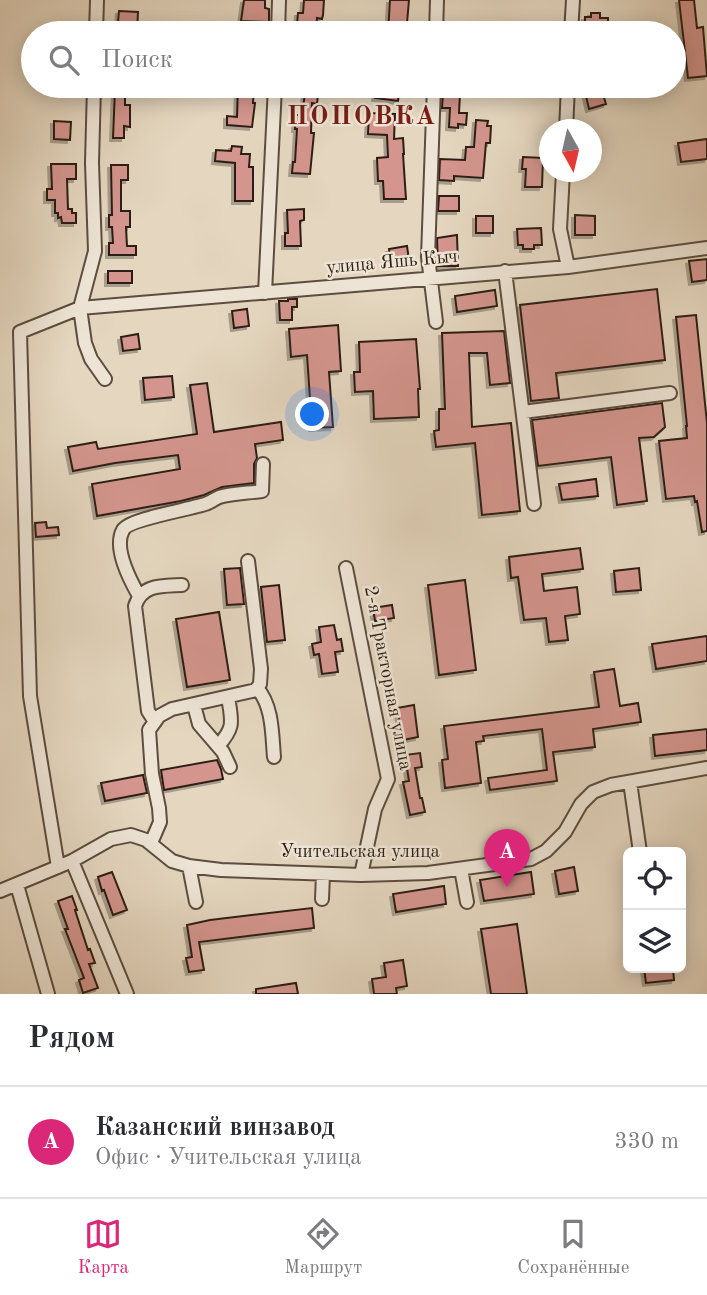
<!DOCTYPE html>
<html lang="ru">
<meta charset="utf-8">
<style>
body{margin:0;font-family:"Old Standard TT",serif;background:#f7f7f7;color:#2b2b33}
.controls{position:absolute;right:21px;bottom:21px;display:grid;overflow:hidden;border-radius:10px;box-shadow:0 4px 18px #0003}
.controls button{width:63px;height:63px;display:grid;place-items:center;padding:0;border:0;border-bottom:2px solid #e1e1e2;background:#fff;color:#2b2b33;font:35px sans-serif}
.compass{position:absolute;left:539px;top:119px;width:63px;height:63px;border-radius:50%;background:#fff;box-shadow:0 4px 18px #0003;rotate:172deg}
.you{position:absolute;left:313px;top:415px;width:24px;height:24px;margin:-18px;border:5px solid #fff;border-radius:50%;background:#1a73e8;box-shadow:0 0 0 10px #1a73e833}
.badge{display:grid;place-items:center;width:46px;height:46px;border-radius:50%;background:#db2777;color:#fff;font-size:23px;font-weight:700}
.pin{position:absolute;translate:-50% -58px;filter:drop-shadow(0 2px 4px #0008)}
.pin::after{content:'';position:absolute;top:37px;width:24px;height:21px;background:inherit;clip-path:polygon(0 0,100% 0,50% 100%)}
.list{margin:0;padding:0;list-style:none}
h2{display:flex;justify-content:space-between;align-items:center;height:91px;margin:0;padding:0 28px;font-size:30px}
h2 small{font-size:23px;font-weight:400;color:#7c7c81}
.list li{display:grid;grid-template-columns:46px 1fr auto;gap:21px;align-items:center;box-sizing:border-box;height:112px;padding:0 28px;border-top:2px solid #e1e1e2}
.list b{display:block;font-size:26px;white-space:nowrap}
.list p{margin:0;font-size:23px;white-space:nowrap;color:#7c7c81}
.list em{font-size:23px;font-style:normal;color:#7c7c81}
.icon{flex:none;width:38px;height:38px;fill:none;stroke:currentColor;stroke-width:2;stroke-linecap:round;stroke-linejoin:round}
.map{position:relative;flex:none;width:707px;height:994px;overflow:hidden}
.search{position:absolute;background:#fff;box-shadow:0 4px 18px #0003;left:21px;right:21px;top:21px;height:77px;display:flex;align-items:center;gap:18px;box-sizing:border-box;padding:0 24px;border-radius:38px;color:#7c7c81;font-size:26px}
.sheet{height:203px;background:#fff}
nav{display:flex;justify-content:space-around;align-items:center;box-sizing:border-box;height:98px;border-top:2px solid #e1e1e2;background:#fff;font-size:19px;color:#7c7c81}
nav a{display:grid;justify-items:center;gap:4px}
nav .on{color:#db2777}
.map>svg:first-child{display:block}
</style>
<div class="map">
<svg width="707" height="994" viewBox="0 0 707 994">
<defs>
<filter id="shadow"><feDropShadow dx="-3" dy="3" stdDeviation="0" flood-color="#0004"/></filter>
</defs>
<rect width="100%" height="100%" fill="#e4d6bf"/>
<filter id="stains"><feTurbulence type="fractalNoise" baseFrequency=".00286" numOctaves="4"/><feColorMatrix values="0 0 0 0 .2 0 0 0 0 .09 0 0 0 0 .02 0 0 0 .5 -.17"/></filter>
<radialGradient id="worn" r=".72"><stop offset=".6" stop-color="#630" stop-opacity="0"/><stop offset="1" stop-color="#630" stop-opacity=".3"/></radialGradient>
<path fill="#d3958d" stroke="#2e1f13" stroke-width="2" filter="url(#shadow)" d="M244 0H265V8L269 9V22L241 21Z
M304 0H324L323 15 322 19 317 18 316 33H299L300 24H297L298 13H303Z
M390 0H409L407 23 411 24 410 33H388Z
M679 0H694L697 28 703 27 707 76 688 78Z
M119 11 138 12 137 33H117Z
M591 13H600V18H608V30H585V17H591Z
M238 86H254L253 103H255L252 127 227 125V116L237 117Z
M306 86H319L317 104 312 103 311 133H314L310 174 292 173 293 162H295L297 129H295L296 115H302Z
M377 86H400L398 101 375 98Z
M601 88 606 104 589 109 585 92Z
M115 89 125 90V105H130V127L124 126V138H113Z
M443 93 460 94 459 113H467L466 125 458 124V128L449 127 450 108H442Z
M369 113 395 114 394 139 403 138 404 154H403L406 199H384L383 181H378L377 158 388 157 387 135 368 134Z
M476 120 488 121 487 126H491L490 143H486L483 178 454 176V181L439 180 440 159 465 160 466 147H474Z
M54 121 71 122 70 140 54 139Z
M707 139V159L681 162 678 143Z
M232 146 242 147 241 154H250L249 167H253V201H235V163L215 161 216 150 231 151Z
M523 157 543 158 542 187H525L526 169H522Z
M51 164H76V179H67L68 209H72V213H76V223H62L61 217 58 218V213H55V200H47V189H52Z
M111 165H128V180H121V211H130V227H126L127 246H136V255H109V243H113L112 227H109V215H112Z
M439 196H459V211H438Z
M304 209V220L300 221 301 246H285V233H288L287 210Z
M575 215 595 216V235H575Z
M476 216H493V233H476Z
M541 228 542 245H534V249H523V245H518L517 229Z
M457 235 458 266H438L437 238Z
M407 246 409 260 391 263 389 249Z
M707 259V280L692 282 689 261Z
M108 271H132V283H108Z
M657 289 665 360 556 373 559 398 531 401 520 305Z
M495 290 497 306 457 312 455 296Z
M288 299H297V307H292V320H280L279 301H288Z
M247 309 249 326 234 328 232 311Z
M696 315 707 423V531L702 532 697 501 695 502 694 496 666 499 659 441 687 438 686 426H687L676 317Z
M338 325 341 371 329 372 333 427 312 428 307 355 291 357 289 329Z
M504 331 510 383 490 385 487 353H469L472 427 511 423 520 511 482 515 475 443 436 447 434 431 439 430V409H445L442 333Z
M138 334 140 349 123 351 121 337Z
M416 339 420 389H418L419 417 374 419 373 391 355 392 354 372H360L359 342Z
M172 376 174 397 145 400 143 378Z
M207 383 214 432 281 422 283 440 255 444 257 458 254 464V483L222 487 204 495 181 501 97 516 92 484 180 469 178 455 115 463 73 471 68 447 96 442 98 449 197 434 190 385Z
M662 403 665 427 654 437 639 438 647 501 617 505 611 457 538 466 532 420Z
M596 479 598 496 562 500 559 484Z
M46 522 47 528 58 527 59 535 36 537 35 523Z
M580 548 583 569 542 574 544 591 577 587 580 614 565 616 568 640 549 642 546 618 524 620 518 577 511 578 509 557Z
M240 568 244 604 227 605 224 569Z
M639 568 641 590 616 592 614 571Z
M465 580 476 670 439 675 428 585Z
M279 585 285 640 267 642 261 587Z
M392 605 394 618 375 621 373 608Z
M219 612 230 680 187 687 176 619Z
M334 625 337 640 341 639 343 651 335 652 338 672 322 674 319 654 314 655 312 644 321 642 319 627Z
M707 636V661L656 669 652 644Z
M614 669 620 706 638 703 641 722 593 729 595 747 553 752 557 781 490 790 488 778 547 770 542 729 483 736 484 741 476 742 481 783 445 788 442 760 448 759 444 726 599 707 594 672Z
M414 705 418 737 403 740 397 708Z
M707 729V750L655 756 653 735Z
M420 753 422 767 415 768 420 798H422L425 812 410 815 403 782 409 781 405 755Z
M217 760 221 769 223 779 164 790 161 770Z
M143 775 147 793 105 801 101 783Z
M574 867 578 891 559 894 555 871Z
M112 872 127 910 113 915 104 890 102 891 98 877Z
M531 872 534 894 484 901 480 880Z
M444 886 446 904 396 912 393 894Z
M72 896 77 910H75L88 950 90 949 95 963 89 964 98 988 83 993 79 980 84 978 65 929H68L58 901Z
M312 908 314 928 199 942 204 970 189 972 186 958 192 957 187 925 210 920Z
M517 924 527 994H491L481 929Z
M403 960 407 986 396 988 397 994H374L372 979 386 977 384 963Z
M644 968H673L674 980 646 983Z
M296 983 298 994H256V989Z"/>
<g fill="none" stroke-linecap="round" stroke-linejoin="round">
<g stroke="#5c4d3e" stroke-width="16">
<path id="minor" d="M96 33 97 0
M278 33 279 0
M436 33 437 0
M571 33 573 0
M434 86 428 257 436 322
M566 130 568 86
M563 172 560 229 568 267
M505 271 534 504
M265 293 275 86
M105 379 91 359 85 343 80 308 568 267 707 248
M523 412 670 393
M346 568 388 779 375 809 361 875
M139 596C130 580 113 548 123 530 129 519 191 509 205 504 210 503 214 499 219 497 233 493 248 493 262 491L263 464
M257 688C273 706 272 735 274 757
M194 705 199 724 223 752 230 767
M155 722 148 711 135 606C142 584 162 586 182 585
M218 746C235 727 232 722 228 697
M630 782 640 852
M151 843 160 822 159 808 152 774 149 730 159 716 172 709 256 690 260 684 261 669 248 561
M72 861 127 994
M189 866 196 902
M58 867 30 696 20 332 80 308 95 251 92 163 94 86
M461 869 467 902
M17 885 48 994
M0 891 72 861 111 839 131 835 146 840 172 861 189 866 221 870 361 875 428 873 531 859 546 851 565 832 581 804 593 792 611 785 707 768
M322 899 323 874"/>
</g>
<use href="#minor" stroke="#ede4d5" stroke-width="12"/>
</g>
<g text-anchor="middle" dominant-baseline="central" stroke-width="5" stroke-linejoin="round" paint-order="stroke">
<g font-size="19" fill="#2e1f13" stroke="#ede4d5">
<text transform="translate(392 263) rotate(-5)">улица Яшь Кыч</text>
<text transform="translate(387 678) rotate(79)">2-я Тракторная улица</text>
<text x="360" y="852">Учительская улица</text>
</g>
<g font-size="26" font-weight="bold" letter-spacing="2" fill="#7a1f14" stroke="#ede4d5">
<text x="362" y="117">ПОПОВКА</text>
</g>
</g>
<rect width="100%" height="100%" filter="url(#stains)"/>
<rect width="100%" height="100%" fill="url(#worn)"/>
</svg>
<div class="controls">
<button><svg class="icon" aria-label="locate" viewBox="0 0 24 24"><circle cx="12" cy="12" r="6"/><path d="M12 2v4M12 18v4M2 12h4M18 12h4"/></svg></button>
<button><svg class="icon" aria-label="layers" viewBox="0 0 24 24"><path d="M12 4l9 5-9 5-9-5zM3 14l9 5 9-5"/></svg></button>
</div>
<svg class="compass" viewBox="-18 -18 36 36"><path d="M0-13l5 13h-10z" fill="#e53935"/><path d="M0 13l5-13h-10z" fill="#7c7c81"/></svg>
<div class="you"></div>
<div class="pin badge" style="left:507px;top:887px">A</div>
<div class="search"><svg class="icon" aria-label="search" viewBox="0 0 24 24"><circle cx="10" cy="10" r="6"/><path d="M15 15l6 6"/></svg>Поиск</div>
</div>
<section class="sheet">
<h2>Рядом<small></small></h2>
<ul class="list">
<li><span class="badge">A</span><div><b>Казанский винзавод</b><p>Офис · Учительская улица</p></div><em>330 m</em></li>
</ul>
</section>
<nav>
<a class="on"><svg class="icon" aria-label="map" viewBox="0 0 24 24"><path d="M3 6l6-2 6 2 6-2v14l-6 2-6-2-6 2zM9 4v14M15 6v14"/></svg>Карта</a>
<a><svg class="icon" aria-label="directions" viewBox="0 0 24 24"><path d="M12 3l9 9-9 9-9-9zM9 14v-3h6M13 9l2 2-2 2"/></svg>Маршрут</a>
<a><svg class="icon" aria-label="saved" viewBox="0 0 24 24"><path d="M7 4h10v16l-5-4-5 4z"/></svg>Сохранённые</a>
</nav>
